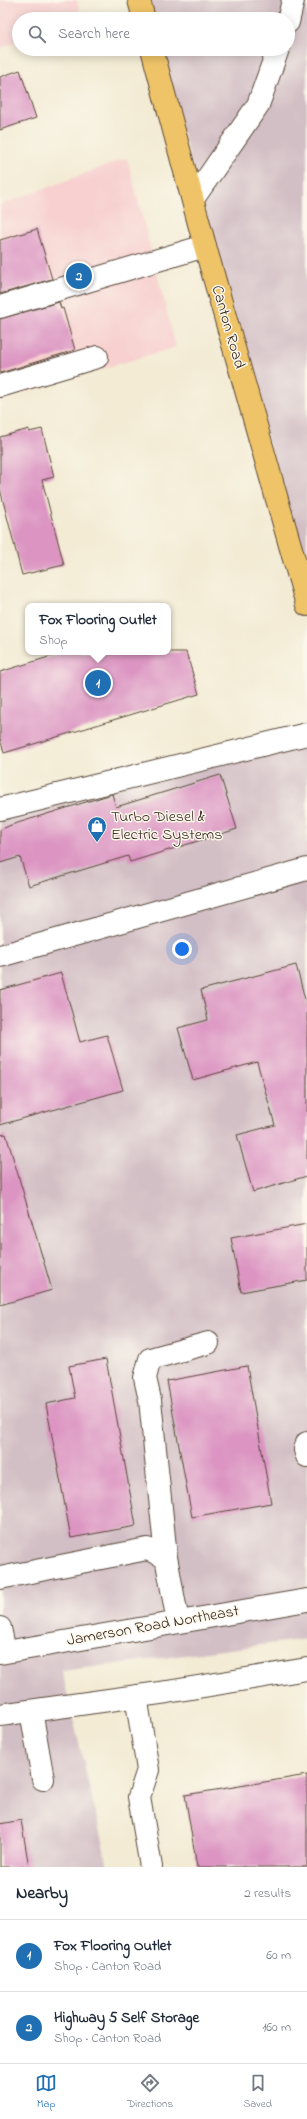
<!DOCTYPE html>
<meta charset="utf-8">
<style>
body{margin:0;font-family:"Indie Flower",sans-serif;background:#f6f6f7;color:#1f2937}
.you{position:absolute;left:182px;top:949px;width:14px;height:14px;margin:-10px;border:3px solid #fff;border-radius:50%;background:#1a73e8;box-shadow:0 0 0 6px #1a73e833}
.badge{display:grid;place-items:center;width:26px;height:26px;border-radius:50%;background:#1f6fb2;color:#fff;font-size:13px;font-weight:700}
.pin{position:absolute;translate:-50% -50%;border:2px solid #fff;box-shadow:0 1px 4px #0006}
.popup{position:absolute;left:25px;top:603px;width:146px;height:52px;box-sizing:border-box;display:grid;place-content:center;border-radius:8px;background:#fff;filter:drop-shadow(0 1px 3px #0005);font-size:13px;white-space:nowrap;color:#747a83}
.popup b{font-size:15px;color:#1f2937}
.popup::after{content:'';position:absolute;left:50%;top:100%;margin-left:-8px;border:8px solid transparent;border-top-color:#fff}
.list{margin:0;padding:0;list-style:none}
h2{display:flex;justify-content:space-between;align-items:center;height:52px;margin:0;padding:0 16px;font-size:17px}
h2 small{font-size:13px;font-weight:400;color:#747a83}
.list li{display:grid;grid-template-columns:26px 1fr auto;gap:12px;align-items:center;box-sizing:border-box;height:72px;padding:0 16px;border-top:1px solid #e0e1e3}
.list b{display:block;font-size:15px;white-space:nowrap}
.list p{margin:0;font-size:13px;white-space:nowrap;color:#747a83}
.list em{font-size:13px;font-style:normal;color:#747a83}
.icon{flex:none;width:22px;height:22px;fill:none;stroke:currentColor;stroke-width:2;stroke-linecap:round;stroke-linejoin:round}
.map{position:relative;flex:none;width:307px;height:1867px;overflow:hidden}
.search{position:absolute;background:#fff;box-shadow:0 2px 10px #0003;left:12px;right:12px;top:12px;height:44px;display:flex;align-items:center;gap:10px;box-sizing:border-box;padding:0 14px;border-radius:22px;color:#747a83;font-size:15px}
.sheet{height:196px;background:#fff}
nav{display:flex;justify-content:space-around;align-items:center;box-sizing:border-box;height:56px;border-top:1px solid #e0e1e3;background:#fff;font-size:11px;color:#747a83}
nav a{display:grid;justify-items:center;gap:2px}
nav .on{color:#1f6fb2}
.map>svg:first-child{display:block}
</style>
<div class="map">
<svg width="307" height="1867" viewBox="0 0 307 1867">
<rect width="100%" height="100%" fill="#fbf7ec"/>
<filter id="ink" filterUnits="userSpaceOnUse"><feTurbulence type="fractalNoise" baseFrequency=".025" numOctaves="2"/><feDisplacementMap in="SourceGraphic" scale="8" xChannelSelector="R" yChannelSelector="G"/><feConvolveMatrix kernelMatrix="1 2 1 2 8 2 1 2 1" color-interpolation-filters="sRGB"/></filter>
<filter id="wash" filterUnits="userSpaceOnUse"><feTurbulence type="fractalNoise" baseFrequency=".012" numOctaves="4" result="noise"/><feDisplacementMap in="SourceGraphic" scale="16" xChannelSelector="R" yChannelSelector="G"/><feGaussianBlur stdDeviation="0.9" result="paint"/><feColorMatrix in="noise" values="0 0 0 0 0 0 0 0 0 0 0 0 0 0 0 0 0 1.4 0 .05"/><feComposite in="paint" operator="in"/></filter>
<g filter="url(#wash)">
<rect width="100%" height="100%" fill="#f3ebd4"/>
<path fill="#f7d0cf" d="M0 0H77L81 18 19 19V41L0 48Z
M127 158 176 347 0 399V205Z"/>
<path fill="#d2bec5" d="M147 0H307V582L160 49H288V19H152Z
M307 728V1639L62 1671 108 1867H0V801Z"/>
<g id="blocks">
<path fill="#dc95c2" d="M20 70 36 118 0 130V77Z
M37 229 52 279 0 294V240Z
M59 302 61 309 63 308 75 350 0 373V319Z
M29 429V432L42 429 54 477 42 480 64 565 22 575 0 489V437Z
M65 652H186L199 694 4 753 0 739V672Z
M220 775 237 829 130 862 128 856 29 886 20 857 0 863V830L11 825 112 794 116 807Z
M296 965 307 1007V1176L253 1192 237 1135 275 1125 257 1062 193 1080 178 1028 208 1020 201 990Z
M61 973 80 1042 107 1035 123 1090 0 1125V990Z
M6 1134 52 1290 0 1305V1135Z
M307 1224V1280L241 1292 231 1238Z
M106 1359 136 1526 71 1538 46 1404 75 1398 69 1366Z
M247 1366 271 1503 192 1517 167 1381Z
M307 1775V1867H197L185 1795Z
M21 1820 29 1867H0V1824Z"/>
</g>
</g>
<g filter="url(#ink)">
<use href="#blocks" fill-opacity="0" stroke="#574739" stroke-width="1"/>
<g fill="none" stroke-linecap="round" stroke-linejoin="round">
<g stroke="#574739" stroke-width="24">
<path id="minor" d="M288 22 293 0
M193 199 258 105 278 49
M0 307 205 246
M0 386 97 357
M0 809 307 734
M0 956 307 869
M307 1443 305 1450 307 1456
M166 1557 150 1400 145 1378 150 1359 208 1343
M0 1578 147 1549 166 1557 178 1622
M0 1628 5 1652
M0 1653 307 1600
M136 1696 148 1770 139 1797 151 1867
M31 1711 43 1779
M0 1715 167 1692 307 1669"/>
</g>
<g stroke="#574739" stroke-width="24">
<path id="major" d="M139 0 144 19
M152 49 205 246 307 605"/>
</g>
<use href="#minor" stroke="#fff" stroke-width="22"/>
<use href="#major" stroke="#efc469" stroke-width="22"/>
</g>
</g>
<defs>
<g id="shop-pin" transform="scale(1)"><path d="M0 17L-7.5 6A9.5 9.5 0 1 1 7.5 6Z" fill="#1f6fb2" stroke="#fbf7ec"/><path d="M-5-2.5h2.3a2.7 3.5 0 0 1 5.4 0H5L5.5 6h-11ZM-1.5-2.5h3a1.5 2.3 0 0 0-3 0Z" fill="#fff"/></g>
</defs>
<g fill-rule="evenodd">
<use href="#shop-pin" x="97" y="826"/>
</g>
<g text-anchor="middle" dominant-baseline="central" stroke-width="3" stroke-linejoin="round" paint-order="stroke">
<g font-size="16" fill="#3b2a1e" stroke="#fbf7ec">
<text transform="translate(228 327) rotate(74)">Canton Road</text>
<text transform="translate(153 1626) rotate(-10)">Jamerson Road Northeast</text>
</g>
<g font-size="16" fill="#3b2a1e" stroke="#fbf7ec" text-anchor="start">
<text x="111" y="817">Turbo Diesel &amp;<tspan x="111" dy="18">Electric Systems</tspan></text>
</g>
</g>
</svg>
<div class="you"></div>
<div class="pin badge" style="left:98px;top:683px">1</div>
<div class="popup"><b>Fox Flooring Outlet</b>Shop</div>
<div class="pin badge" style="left:79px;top:276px">2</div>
<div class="search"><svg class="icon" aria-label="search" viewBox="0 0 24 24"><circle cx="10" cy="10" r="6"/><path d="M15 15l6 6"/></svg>Search here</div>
</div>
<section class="sheet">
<h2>Nearby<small>2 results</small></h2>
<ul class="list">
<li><span class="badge">1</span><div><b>Fox Flooring Outlet</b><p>Shop · Canton Road</p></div><em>60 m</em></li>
<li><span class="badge">2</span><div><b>Highway 5 Self Storage</b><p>Shop · Canton Road</p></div><em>160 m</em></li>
</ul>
</section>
<nav>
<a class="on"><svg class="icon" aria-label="map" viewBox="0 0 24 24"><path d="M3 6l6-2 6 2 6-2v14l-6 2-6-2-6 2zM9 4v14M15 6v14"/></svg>Map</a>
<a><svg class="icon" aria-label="directions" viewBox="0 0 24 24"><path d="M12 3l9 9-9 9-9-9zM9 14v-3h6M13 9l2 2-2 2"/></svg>Directions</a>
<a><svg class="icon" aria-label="saved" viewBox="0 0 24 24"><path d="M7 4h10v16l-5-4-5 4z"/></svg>Saved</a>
</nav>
